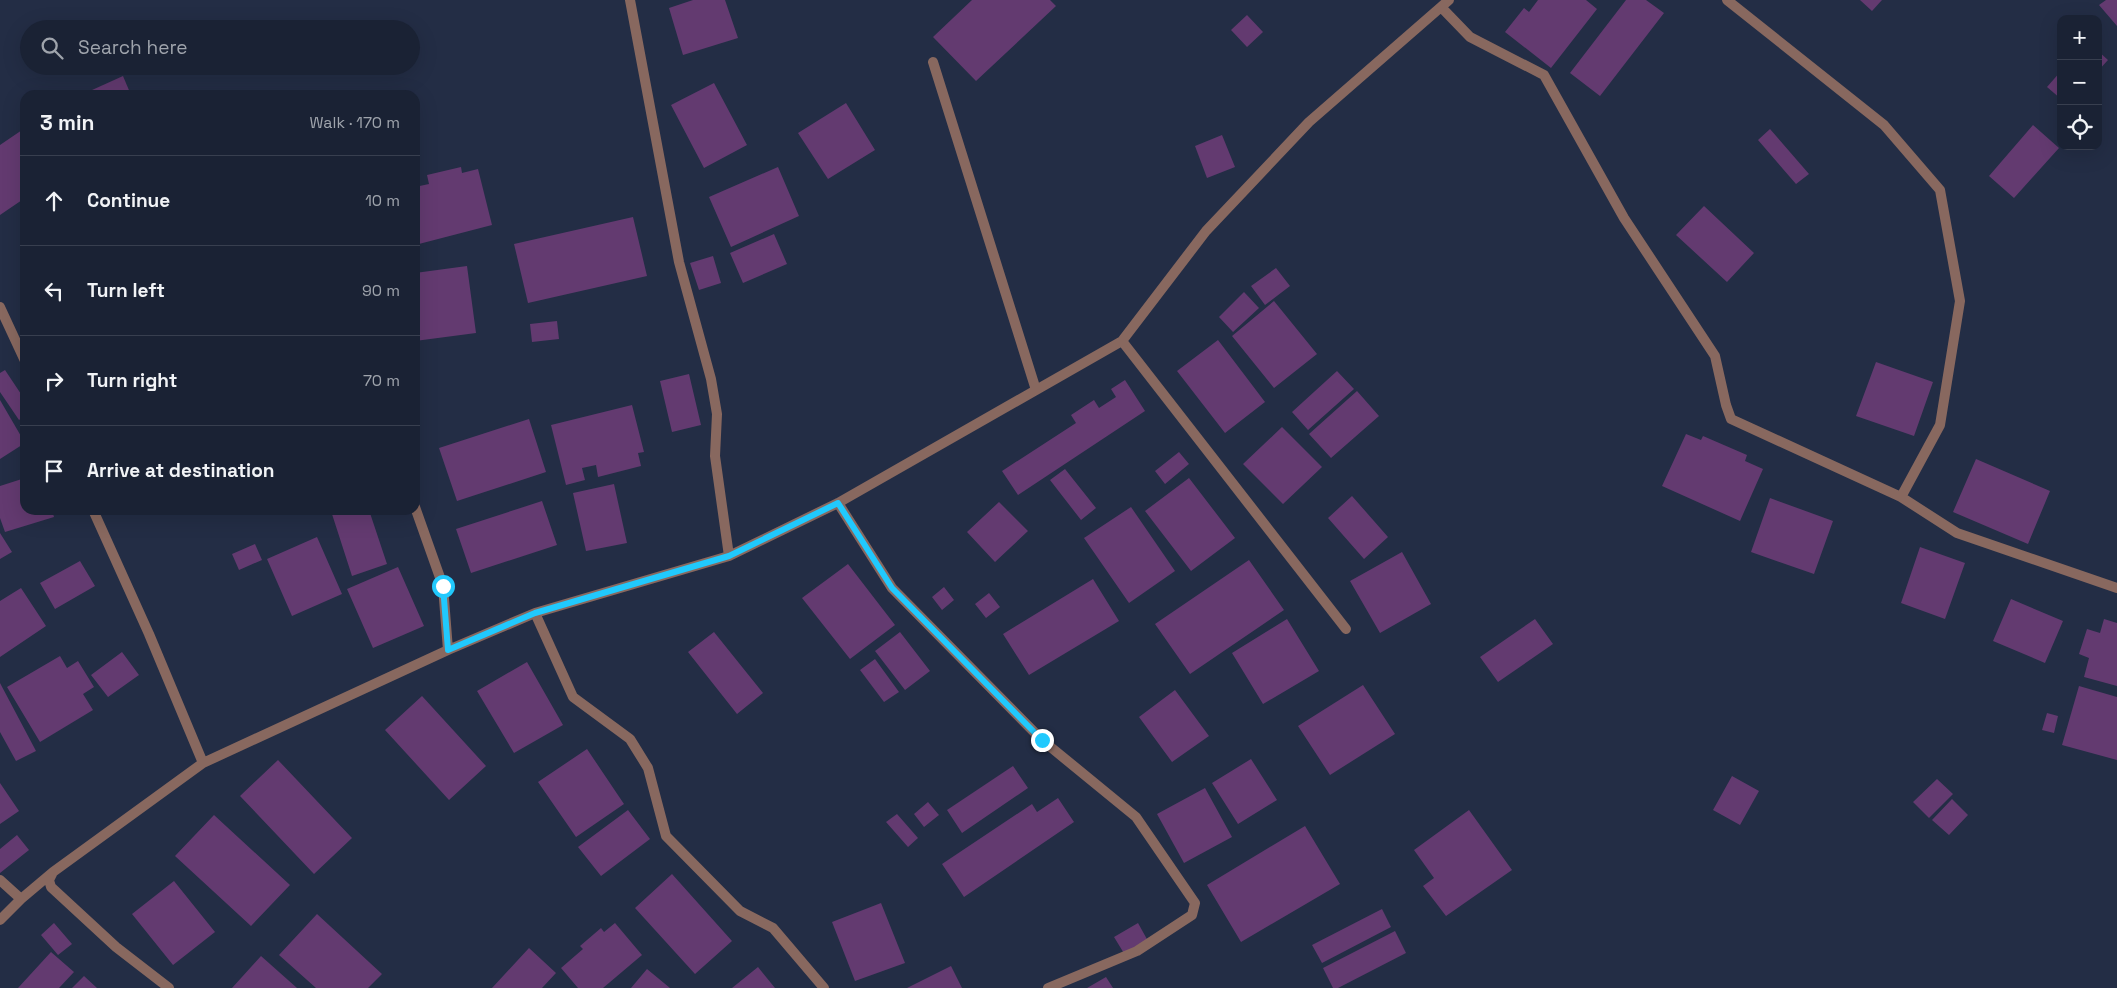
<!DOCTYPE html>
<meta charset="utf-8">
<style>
body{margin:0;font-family:"Space Grotesk",sans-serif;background:#272f40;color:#f1f3f6}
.controls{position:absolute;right:15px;top:15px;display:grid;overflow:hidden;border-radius:10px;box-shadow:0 5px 20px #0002}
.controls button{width:45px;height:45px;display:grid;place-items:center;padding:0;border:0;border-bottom:1px solid #383f4f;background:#1a2234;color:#f1f3f6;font:25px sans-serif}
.stop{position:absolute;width:15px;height:15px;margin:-11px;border:4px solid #21c9fd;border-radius:50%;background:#fff}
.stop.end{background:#21c9fd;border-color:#fff;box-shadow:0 1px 5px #0008}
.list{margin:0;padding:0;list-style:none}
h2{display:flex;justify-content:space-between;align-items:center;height:65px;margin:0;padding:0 20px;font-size:21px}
h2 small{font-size:16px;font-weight:400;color:#9fa4ac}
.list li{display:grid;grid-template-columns:32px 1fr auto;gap:15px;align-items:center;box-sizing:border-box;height:90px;padding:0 20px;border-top:1px solid #383f4f}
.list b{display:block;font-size:19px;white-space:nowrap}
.list em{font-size:16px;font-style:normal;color:#9fa4ac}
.icon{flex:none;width:28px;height:28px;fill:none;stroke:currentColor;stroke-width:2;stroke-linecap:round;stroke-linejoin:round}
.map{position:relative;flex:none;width:2117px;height:988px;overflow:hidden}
.search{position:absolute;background:#1a2234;box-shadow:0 5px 20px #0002;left:20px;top:20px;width:400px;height:55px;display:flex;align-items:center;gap:12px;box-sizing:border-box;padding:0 18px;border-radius:28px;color:#9fa4ac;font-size:19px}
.panel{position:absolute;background:#1a2234;box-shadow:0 5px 20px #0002;left:20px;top:90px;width:400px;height:425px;border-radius:15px}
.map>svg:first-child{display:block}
</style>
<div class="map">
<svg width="2117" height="988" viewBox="0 0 2117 988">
<rect width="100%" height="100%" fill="#232d45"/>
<path fill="#633a70" d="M693 0H725L738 38 683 55 669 8Z
M972 0H1050L1056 6 976 81 933 37Z
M1538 0H1586L1597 9 1551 68 1505 32 1524 8 1529 12Z
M1626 0H1646L1664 13 1600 96 1570 73Z
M1860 0H1882L1872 11Z
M2106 0H2117V26L2099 5Z
M1247 15 1263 32 1247 47 1231 30Z
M2098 51 2108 60 2098 71Z
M2061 71V99L2047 87Z
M123 76 131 95H81Z
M714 83 747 145 704 168 671 105Z
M846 103 875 150 828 179 798 133Z
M2033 125 2059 148 2014 198 1989 176Z
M25 128V198L0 215V145Z
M1770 129 1809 174 1796 184 1758 140Z
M1222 135 1235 167 1207 178 1195 146Z
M461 167 462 173 478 169 492 225 415 245V187L429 184 427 175Z
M778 167 799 216 731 247 709 197Z
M1704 206 1754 253 1727 282 1676 235Z
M633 217 647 276 528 303 514 244Z
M774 234 787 264 743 283 730 253Z
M713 256 721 283 699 290 690 263Z
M467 266 476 333 415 341V273Z
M1276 268 1290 286 1265 305 1251 286Z
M1244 292 1259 308 1233 332 1219 317Z
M1274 301 1317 354 1274 388 1232 336Z
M557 321 559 339 532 342 530 324Z
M1218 340 1265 402 1225 433 1177 371Z
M1876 362 1933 382 1914 436 1856 416Z
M5 370 25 400V415L19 420 0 392V373Z
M1337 371 1354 389 1308 430 1292 412Z
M689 374 701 425 672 432 660 381Z
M1125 380 1145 411 1018 495 1002 471 1076 423 1071 415 1094 400 1099 408 1116 397 1111 389Z
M1357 391 1379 416 1331 458 1309 434Z
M0 400 25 443 0 459Z
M632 405 644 452 638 453 641 466 598 477 596 465 582 468 585 480 566 485 551 425Z
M529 419 546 472 457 501 439 448Z
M1282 427 1322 467 1283 504 1243 464Z
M1686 434 1701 440 1703 436 1747 455 1745 461 1763 469 1740 521 1662 486Z
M1179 452 1189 464 1165 484 1155 471Z
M1976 459 2050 491 2028 544 1953 512Z
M1065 469 1096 508 1081 520 1050 480Z
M25 478V510H52L54 517 5 532 0 518V486Z
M1189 478 1235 538 1191 571 1145 511Z
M614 484 627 543 586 551 573 493Z
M1352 496 1388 537 1364 559 1328 518Z
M1770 498 1833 521 1814 574 1751 552Z
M542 501 557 545 471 573 456 529Z
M999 502 1028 531 995 562 967 532Z
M1131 507 1175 571 1129 603 1084 538Z
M369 510 387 564 352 576 331 511Z
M0 533 12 552 0 559Z
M317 537 342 594 292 616 267 559Z
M255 544 262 560 239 570 232 554Z
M1920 547 1965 563 1945 619 1901 603Z
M1402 552 1431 604 1380 633 1350 581Z
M1249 560 1284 610 1190 674 1155 624Z
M80 561 95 586 55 609 40 583Z
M848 564 895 625 850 659 802 598Z
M398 567 424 626 373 648 347 589Z
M1093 579 1119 621 1029 675 1003 634Z
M944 587 954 600 942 610 932 597Z
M21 588 46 626 0 657V601Z
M989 593 1000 607 986 618 975 604Z
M2011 599 2063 621 2045 663 1993 641Z
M1287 619 1319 671 1263 704 1232 653Z
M1535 619 1553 644 1498 682 1480 657Z
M2104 619 2117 623V686L2084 677 2089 658 2079 654 2087 629 2100 633Z
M714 632 763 693 737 714 688 652Z
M900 632 930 671 905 690 875 651Z
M122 652 139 675 108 697 91 675Z
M60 656 67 668 78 661 94 687 83 694 93 710 40 742 7 687Z
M875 659 899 692 884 702 860 670Z
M527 662 563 725 514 753 477 691Z
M0 683 36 751 16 761 0 732Z
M1363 685 1395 734 1330 775 1298 726Z
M2079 686 2117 697V760L2062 745Z
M1175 690 1209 736 1172 762 1139 717Z
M422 696 486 766 449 800 385 730Z
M2047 713 2058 716 2054 733 2042 730Z
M587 749 624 804 576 837 538 782Z
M1251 759 1277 800 1238 824 1212 783Z
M278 760 352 838 314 874 240 796Z
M1013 766 1028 788 962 833 947 810Z
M1732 776 1759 791 1740 825 1713 810Z
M1937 779 1953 794 1929 818 1913 802Z
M0 783 19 811 0 824Z
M1205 788 1232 837 1184 863 1157 814Z
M1058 798 1074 822 964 897 942 864 1032 804 1037 812Z
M1952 799 1968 815 1949 835 1932 820Z
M928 802 939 815 924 827 914 814Z
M628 810 650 839 601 876 578 847Z
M1469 810 1512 870 1446 916 1423 886 1434 878 1414 850Z
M897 814 918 838 908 847 886 822Z
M214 815 290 885 251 926 175 856Z
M1305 826 1340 884 1241 942 1207 885Z
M17 835 29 850 0 873V849Z
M672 874 732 941 695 974 635 908Z
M174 881 215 932 173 965 132 914Z
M881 903 905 963 855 981 832 922Z
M1382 909 1391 927 1322 963 1312 945Z
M317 914 382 974 368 988H316L279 955Z
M54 923 72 944 58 955 41 935Z
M615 923 642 955 603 988H578L561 968 583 949 580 946 601 928 604 932Z
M1138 923 1148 941 1125 955 1114 937Z
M1395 931 1406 953 1338 988H1333L1323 968Z
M529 948 556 973 542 988H492Z
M51 952 74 972 59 988H18Z
M261 956 297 988H232Z
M951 966 962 988H907Z
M758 967 775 988H732Z
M647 969 670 988H631Z
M84 976 97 988H72Z
M1106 977 1113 988H1087Z"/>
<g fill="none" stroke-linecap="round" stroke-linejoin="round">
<path stroke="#88685f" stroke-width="10" d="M630 0 679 262 711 379 717 414 715 456 729 556
M1727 0 1884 125 1940 190 1960 301 1940 425 1901 497 1957 533 2117 588
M1441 7 1470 37 1544 75 1624 218 1715 356 1726 405 1731 419 1901 497
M933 62 1036 390
M0 307 25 361
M1122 341 1346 629
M838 503 892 588 1042 740 1136 817 1195 903 1192 915 1137 951 1048 988
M415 507 443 586 448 650
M93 510 149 634 203 763
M535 613 573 697 630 739 648 768 666 836 740 911 773 928 824 988
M53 872 49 880 51 887 116 947 169 988
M0 880 21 899
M0 920 21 899 53 872 203 763 448 650 535 613 729 556 838 503 1122 341 1206 231 1309 122 1449 0"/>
</g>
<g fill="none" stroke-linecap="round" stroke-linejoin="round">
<path stroke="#21c9fd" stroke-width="6" d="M443 586 448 650 535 613 729 556 838 503 892 588 1042 740"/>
</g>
</svg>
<div class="controls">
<button>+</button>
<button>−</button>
<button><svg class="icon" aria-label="locate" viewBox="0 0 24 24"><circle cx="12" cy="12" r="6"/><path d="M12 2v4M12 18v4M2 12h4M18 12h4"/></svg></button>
</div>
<div class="stop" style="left:443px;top:586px"></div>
<div class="stop end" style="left:1042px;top:740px"></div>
<div class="search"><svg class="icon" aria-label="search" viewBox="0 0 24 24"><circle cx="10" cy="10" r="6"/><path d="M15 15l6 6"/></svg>Search here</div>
<section class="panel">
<h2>3 min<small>Walk · 170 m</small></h2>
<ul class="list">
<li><svg class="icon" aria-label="ahead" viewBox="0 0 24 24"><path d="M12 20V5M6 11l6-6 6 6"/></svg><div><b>Continue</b></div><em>10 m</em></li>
<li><svg class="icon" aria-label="left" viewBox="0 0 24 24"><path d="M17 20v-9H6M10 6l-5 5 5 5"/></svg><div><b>Turn left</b></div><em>90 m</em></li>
<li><svg class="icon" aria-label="right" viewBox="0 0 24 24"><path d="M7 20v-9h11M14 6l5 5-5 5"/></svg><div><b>Turn right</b></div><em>70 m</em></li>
<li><svg class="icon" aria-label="arrive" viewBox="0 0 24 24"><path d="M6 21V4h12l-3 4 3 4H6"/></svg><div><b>Arrive at destination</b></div></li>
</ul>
</section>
</div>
